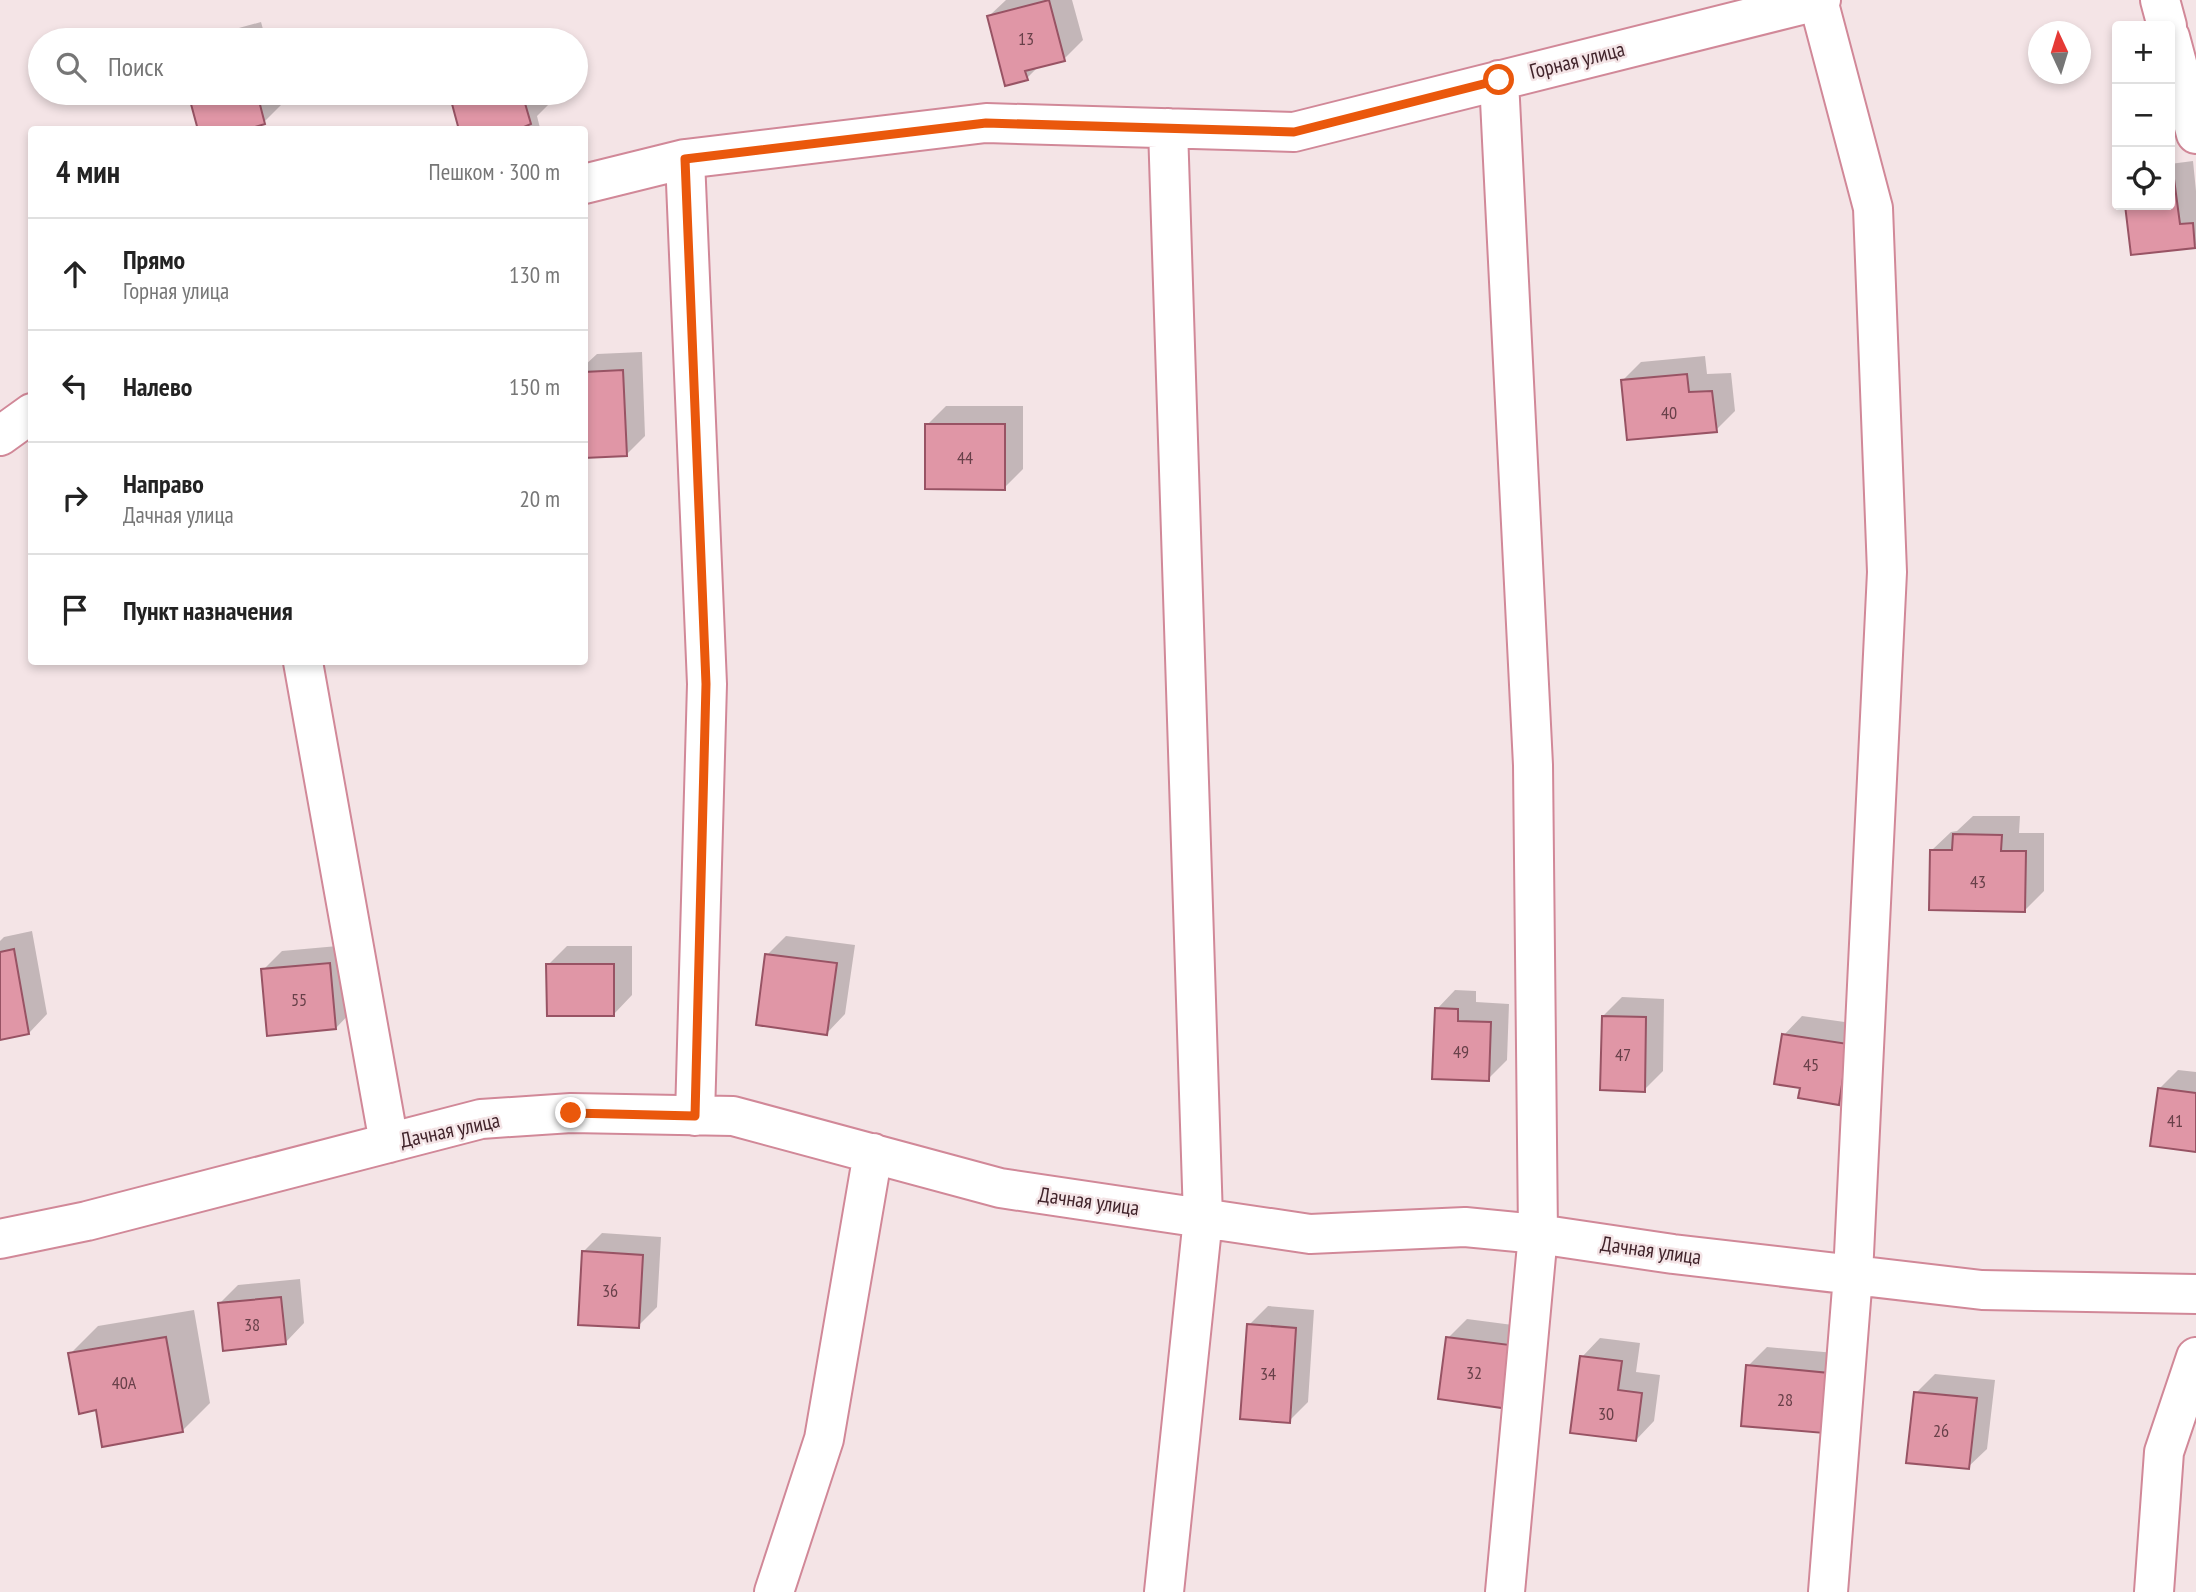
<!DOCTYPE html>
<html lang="ru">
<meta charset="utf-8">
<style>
body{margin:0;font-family:"PT Sans Narrow",sans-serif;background:#f2f2f2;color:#222}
.controls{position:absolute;right:21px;top:21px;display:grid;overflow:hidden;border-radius:7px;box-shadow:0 4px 10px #0003}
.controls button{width:63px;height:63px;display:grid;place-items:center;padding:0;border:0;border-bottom:2px solid #e0e0e0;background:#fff;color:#222;font:35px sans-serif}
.compass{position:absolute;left:2028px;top:21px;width:63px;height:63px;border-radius:50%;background:#fff;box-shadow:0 4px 10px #0003;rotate:356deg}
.stop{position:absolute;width:21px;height:21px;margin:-16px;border:5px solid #ea580c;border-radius:50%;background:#fff}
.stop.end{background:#ea580c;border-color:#fff;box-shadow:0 2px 7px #0008}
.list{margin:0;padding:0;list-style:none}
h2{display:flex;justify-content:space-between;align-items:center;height:91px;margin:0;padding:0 28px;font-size:30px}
h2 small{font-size:23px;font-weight:400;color:#767676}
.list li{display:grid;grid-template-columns:46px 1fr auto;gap:21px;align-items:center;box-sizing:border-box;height:112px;padding:0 28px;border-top:2px solid #e0e0e0}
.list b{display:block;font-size:26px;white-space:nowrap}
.list p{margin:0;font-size:23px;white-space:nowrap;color:#767676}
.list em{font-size:23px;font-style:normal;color:#767676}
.icon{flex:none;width:38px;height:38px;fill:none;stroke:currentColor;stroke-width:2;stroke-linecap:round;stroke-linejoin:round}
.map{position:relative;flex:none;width:2196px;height:1592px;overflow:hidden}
.search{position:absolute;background:#fff;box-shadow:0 4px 10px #0003;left:28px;top:28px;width:560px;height:77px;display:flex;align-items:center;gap:18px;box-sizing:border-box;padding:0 24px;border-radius:38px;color:#767676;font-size:26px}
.panel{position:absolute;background:#fff;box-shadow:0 4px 10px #0003;left:28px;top:126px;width:560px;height:539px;border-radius:7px}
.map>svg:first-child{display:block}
</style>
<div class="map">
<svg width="2196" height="1592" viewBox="0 0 2196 1592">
<rect width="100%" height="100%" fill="#f4e4e6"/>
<path fill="#0003" d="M1006 0H1072L1083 40 1064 59 1040 65 1027 78 989 16Z
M261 22 266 40H198L199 39Z
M190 93H280L283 103 264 122 200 130Z
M466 93H546L549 104 537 116 540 128 539 130H461L454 105Z
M2193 161 2196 191V245L2132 253 2127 205H2170V164Z
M642 352 645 436 626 455 584 456V366L597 354Z
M1705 356 1707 374 1731 373 1735 411 1716 430 1622 381 1641 362Z
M946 406H1023V469L1004 488 927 425Z
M1973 816H2020L2019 833H2044V891L2025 910 1932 850 1951 832 1957 831Z
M32 931 47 1014 29 1033 0 1038V941L4 937Z
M786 936 855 945 845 1014 827 1033 767 955Z
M349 945 354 1009 336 1028 263 970 282 951Z
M567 946H632V995L614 1014 548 965Z
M1455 990 1476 991V1002L1509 1004 1507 1060 1488 1079 1437 1009Z
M1622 997 1664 999 1663 1071 1644 1090 1603 1016Z
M1802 1016 1866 1025 1858 1084 1839 1103 1802 1086 1784 1035Z
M2178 1070 2196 1072V1151L2159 1089Z
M602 1233 661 1237 657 1307 638 1326 583 1252Z
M300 1279 304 1323 286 1342 219 1304 238 1285Z
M1268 1306 1314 1310 1308 1402 1289 1421 1249 1325Z
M194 1310 210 1403 182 1431 97 1408 70 1354 98 1326Z
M1467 1319 1528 1327 1520 1387 1501 1406 1448 1338Z
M1600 1338 1640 1343 1636 1372 1660 1375 1654 1421 1636 1440 1582 1357Z
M1767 1347 1847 1354 1823 1432 1748 1366Z
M1935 1374 1995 1380 1987 1449 1968 1467 1916 1393Z"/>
<path fill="#e096a6" stroke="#985364" stroke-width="2" d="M1049 0 1065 61 1025 71 1028 80 1005 86 987 16Z
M188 93H257L265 124 245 130H198Z
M490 93H522L531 124 517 130H459L452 104Z
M2174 179 2180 224 2193 223 2195 248 2131 255 2125 205H2170V180Z
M623 370 627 456 584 458V372Z
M1687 374 1689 392 1712 391 1717 432 1627 440 1621 380Z
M925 424H1005V490L925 489Z
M1953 834 2002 835 2001 851H2026L2025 912 1929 910 1930 850H1952Z
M14 949 29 1034 0 1040V952Z
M765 954 837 963 827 1035 756 1025Z
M330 963 336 1029 267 1036 261 969Z
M546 964H614V1016H547Z
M1435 1008 1458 1009V1021L1491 1022 1489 1081 1432 1079Z
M1602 1016 1646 1017 1645 1092 1600 1090Z
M1782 1034 1848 1044 1839 1105 1798 1098 1800 1088 1774 1084Z
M2158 1088 2196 1093V1152L2150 1146Z
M582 1251 643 1255 639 1328 578 1325Z
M281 1297 286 1344 223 1351 218 1303Z
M1247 1324 1296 1328 1290 1423 1240 1419Z
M166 1337 183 1432 102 1447 96 1410 79 1414 68 1353Z
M1446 1337 1510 1345 1502 1408 1438 1399Z
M1580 1356 1622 1361 1618 1390 1642 1393 1636 1441 1570 1433Z
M1746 1365 1829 1373 1824 1433 1741 1426Z
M1914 1392 1977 1398 1969 1469 1906 1463Z"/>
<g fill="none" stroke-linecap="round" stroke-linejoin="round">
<g stroke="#d18898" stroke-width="42">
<path id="minor" d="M1818 0 1873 208 1887 572 1853 1275 1828 1592
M2160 0 2167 26
M2170 37 2196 134
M1499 80 1533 765 1538 1234 1505 1592
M685 159 707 684 695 1116
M584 184 685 159 986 123 1294 132 1821 0
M0 436 32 413
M303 662 389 1143
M0 1239 87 1221 481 1119 571 1113 733 1116 1000 1188 1310 1234 1465 1227 1538 1234 1673 1254 1982 1290 2196 1294
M774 1592 824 1439 873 1153
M1164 1592 1203 1218 1168 128
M2154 1592 2164 1452 2196 1357"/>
</g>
<use href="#minor" stroke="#fff" stroke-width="38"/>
</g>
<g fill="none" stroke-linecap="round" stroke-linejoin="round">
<path stroke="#ea580c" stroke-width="9" d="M571 1113 695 1116 706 684 685 159 986 123 1294 132 1499 80"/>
</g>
<g text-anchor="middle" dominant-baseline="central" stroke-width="5" stroke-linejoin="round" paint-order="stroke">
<g font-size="18" fill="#684049">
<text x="1026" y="38">13</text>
<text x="1669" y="412">40</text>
<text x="965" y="457">44</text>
<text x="1978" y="881">43</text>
<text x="299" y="999">55</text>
<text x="1461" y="1051">49</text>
<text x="1623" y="1054">47</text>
<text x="1811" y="1064">45</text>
<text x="2175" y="1120">41</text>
<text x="610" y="1290">36</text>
<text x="252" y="1324">38</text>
<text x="1474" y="1372">32</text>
<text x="1268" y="1373">34</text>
<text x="124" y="1382">40А</text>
<text x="1785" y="1399">28</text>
<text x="1606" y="1413">30</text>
<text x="1941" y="1430">26</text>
</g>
<g font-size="21" fill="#40232a" stroke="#f4e4e6">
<text transform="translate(1577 60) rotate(-14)">Горная улица</text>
<text transform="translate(450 1130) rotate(-12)">Дачная улица</text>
<text transform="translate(1089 1201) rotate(8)">Дачная улица</text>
<text transform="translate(1651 1250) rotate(8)">Дачная улица</text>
</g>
</g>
</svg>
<div class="controls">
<button>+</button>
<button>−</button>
<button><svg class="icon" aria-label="locate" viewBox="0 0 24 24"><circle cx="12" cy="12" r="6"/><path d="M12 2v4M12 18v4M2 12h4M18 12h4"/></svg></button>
</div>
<svg class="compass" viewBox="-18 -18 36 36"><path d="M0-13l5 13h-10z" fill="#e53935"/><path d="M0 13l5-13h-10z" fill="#767676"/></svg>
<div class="stop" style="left:1499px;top:80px"></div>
<div class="stop end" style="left:571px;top:1113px"></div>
<div class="search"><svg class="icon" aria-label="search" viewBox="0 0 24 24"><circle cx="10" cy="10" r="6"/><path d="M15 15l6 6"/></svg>Поиск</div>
<section class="panel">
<h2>4 мин<small>Пешком · 300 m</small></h2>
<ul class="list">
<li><svg class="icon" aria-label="ahead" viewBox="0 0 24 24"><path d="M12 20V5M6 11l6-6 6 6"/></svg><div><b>Прямо</b><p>Горная улица</p></div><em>130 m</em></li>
<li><svg class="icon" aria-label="left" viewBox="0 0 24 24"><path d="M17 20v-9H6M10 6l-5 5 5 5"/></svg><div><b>Налево</b></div><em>150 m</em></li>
<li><svg class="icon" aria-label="right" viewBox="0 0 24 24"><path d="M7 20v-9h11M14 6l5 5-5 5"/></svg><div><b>Направо</b><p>Дачная улица</p></div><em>20 m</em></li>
<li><svg class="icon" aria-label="arrive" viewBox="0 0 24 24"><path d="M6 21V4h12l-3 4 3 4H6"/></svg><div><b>Пункт назначения</b></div></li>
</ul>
</section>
</div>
